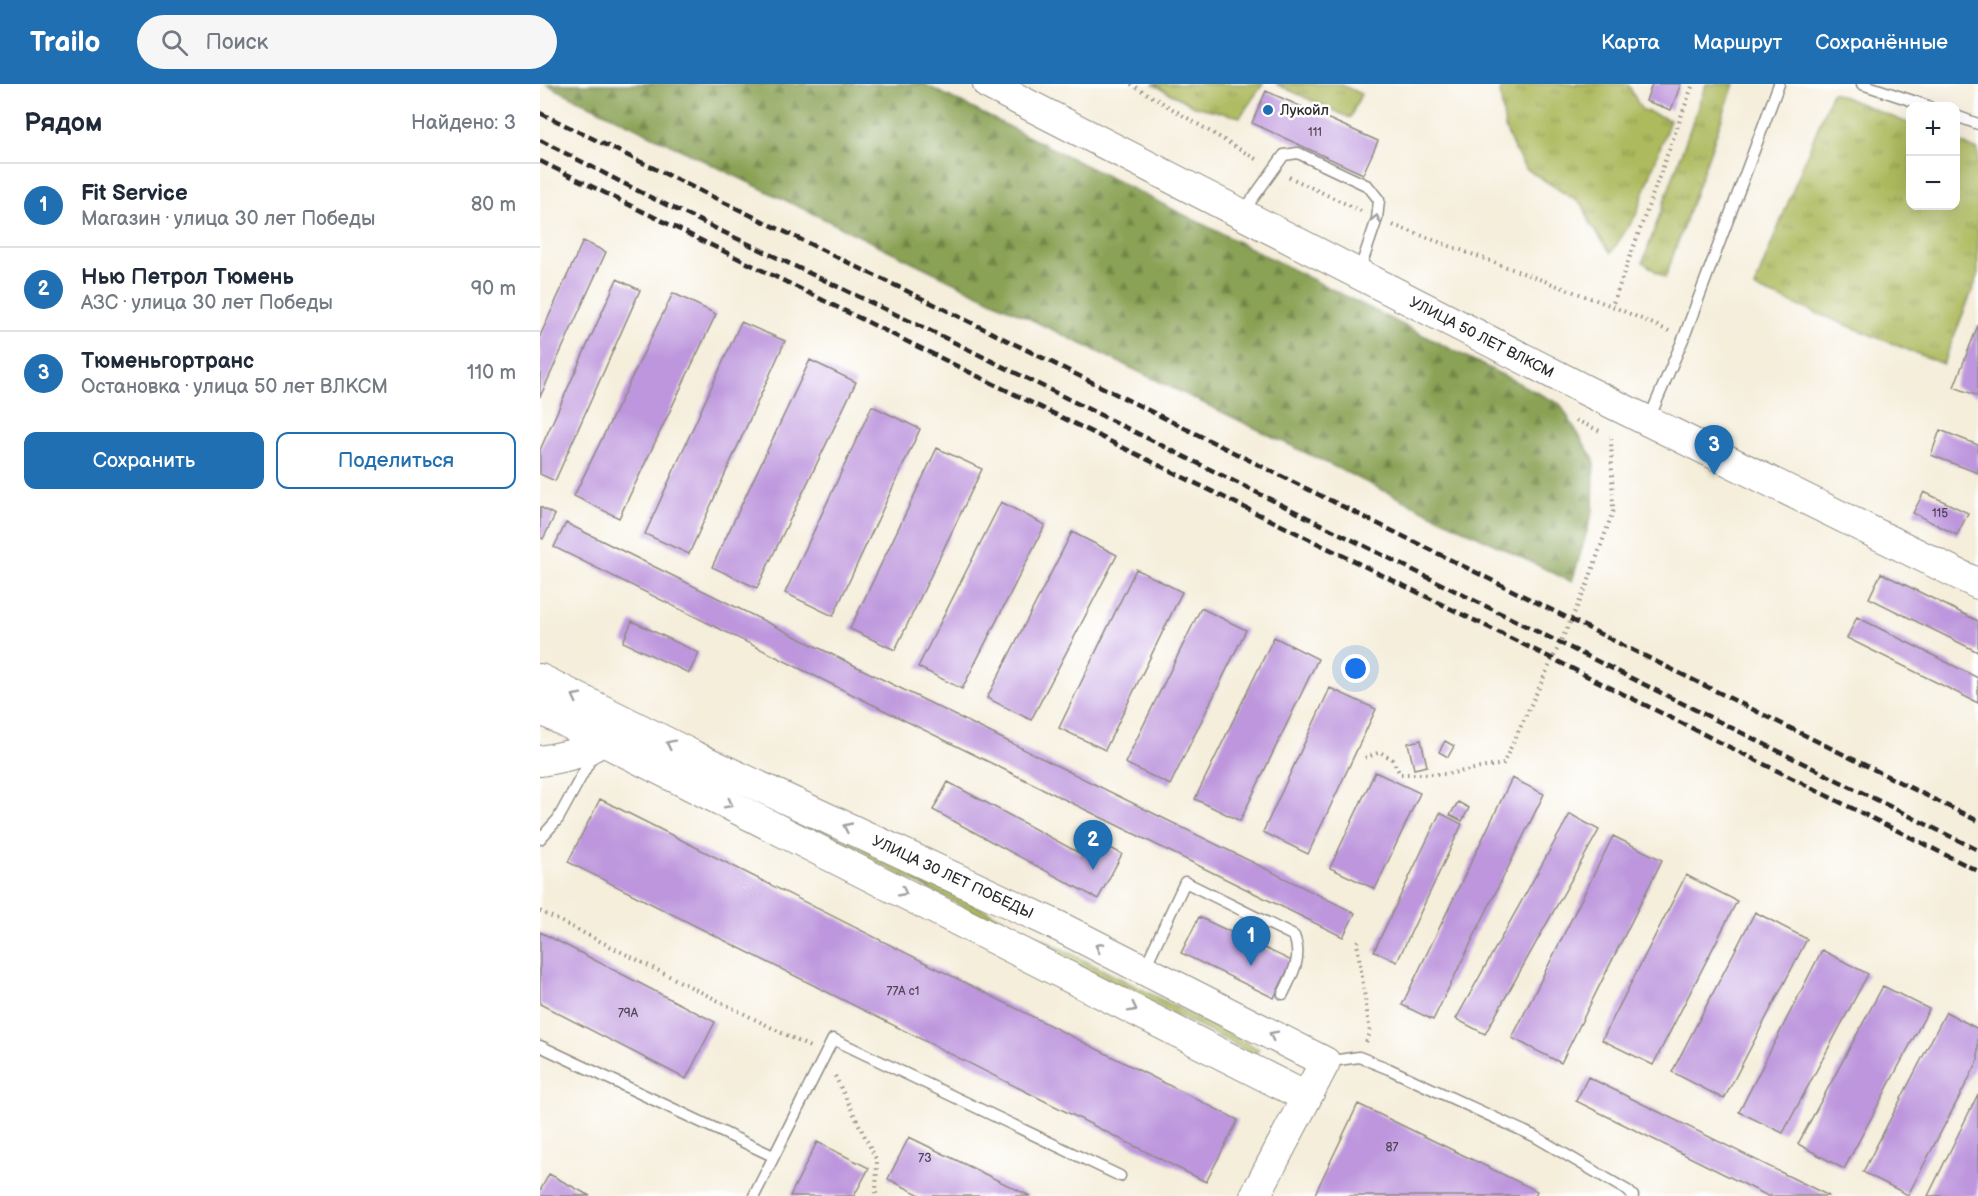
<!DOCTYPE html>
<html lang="ru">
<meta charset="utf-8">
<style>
body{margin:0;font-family:"Balsamiq Sans",sans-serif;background:#f6f6f7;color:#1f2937}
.controls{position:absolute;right:18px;top:18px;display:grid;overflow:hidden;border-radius:12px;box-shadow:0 6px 24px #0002}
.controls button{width:54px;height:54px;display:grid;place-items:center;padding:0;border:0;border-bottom:2px solid #e0e1e3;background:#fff;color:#1f2937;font:30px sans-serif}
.you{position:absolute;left:816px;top:585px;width:21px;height:21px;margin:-15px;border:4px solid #fff;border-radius:50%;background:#1a73e8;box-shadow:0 0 0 9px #1a73e833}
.badge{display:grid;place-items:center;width:39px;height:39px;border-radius:50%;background:#1f6fb2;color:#fff;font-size:20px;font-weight:700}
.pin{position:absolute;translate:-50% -50px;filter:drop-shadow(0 2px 3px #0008)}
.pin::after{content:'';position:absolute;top:32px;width:21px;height:18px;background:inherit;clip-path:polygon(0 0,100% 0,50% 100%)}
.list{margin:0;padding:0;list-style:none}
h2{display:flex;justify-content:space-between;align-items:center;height:78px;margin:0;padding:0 24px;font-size:26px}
h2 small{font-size:20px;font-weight:400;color:#747a83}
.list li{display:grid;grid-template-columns:39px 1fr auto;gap:18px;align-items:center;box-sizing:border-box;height:84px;padding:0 24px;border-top:2px solid #e0e1e3}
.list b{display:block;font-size:22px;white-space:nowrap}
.list p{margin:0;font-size:20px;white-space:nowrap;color:#747a83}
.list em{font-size:20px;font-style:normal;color:#747a83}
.actions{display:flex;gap:12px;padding:18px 24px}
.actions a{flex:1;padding:14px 0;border:2px solid #1f6fb2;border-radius:12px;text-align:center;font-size:21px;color:#1f6fb2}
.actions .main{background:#1f6fb2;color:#fff}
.icon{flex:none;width:33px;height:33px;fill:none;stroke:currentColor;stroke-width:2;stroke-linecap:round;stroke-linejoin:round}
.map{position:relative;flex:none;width:1438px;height:1112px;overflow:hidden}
header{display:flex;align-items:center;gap:36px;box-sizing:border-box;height:84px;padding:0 30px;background:#1f6fb2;color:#fff}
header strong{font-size:28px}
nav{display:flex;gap:33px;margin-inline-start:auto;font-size:21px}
.search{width:420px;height:54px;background:#f6f6f7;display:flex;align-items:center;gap:15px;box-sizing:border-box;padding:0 21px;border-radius:33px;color:#747a83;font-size:22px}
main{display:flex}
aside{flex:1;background:#fff}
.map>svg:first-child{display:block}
</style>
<header>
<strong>Trailo</strong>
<div class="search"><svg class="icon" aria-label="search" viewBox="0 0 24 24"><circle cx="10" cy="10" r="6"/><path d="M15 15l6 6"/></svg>Поиск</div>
<nav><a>Карта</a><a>Маршрут</a><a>Сохранённые</a></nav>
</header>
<main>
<aside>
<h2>Рядом<small>Найдено: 3</small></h2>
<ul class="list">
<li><span class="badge">1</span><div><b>Fit Service</b><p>Магазин · улица 30 лет Победы</p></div><em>80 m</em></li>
<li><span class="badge">2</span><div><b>Нью Петрол Тюмень</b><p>АЗС · улица 30 лет Победы</p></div><em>90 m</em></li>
<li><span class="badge">3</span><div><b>Тюменьгортранс</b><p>Остановка · улица 50 лет ВЛКСМ</p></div><em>110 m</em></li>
</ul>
<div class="actions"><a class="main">Сохранить</a><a>Поделиться</a></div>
</aside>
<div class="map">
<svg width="1438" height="1112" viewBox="0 0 1438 1112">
<defs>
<pattern id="grass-tufts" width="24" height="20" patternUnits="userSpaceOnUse" patternTransform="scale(1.5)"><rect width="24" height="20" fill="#adba5d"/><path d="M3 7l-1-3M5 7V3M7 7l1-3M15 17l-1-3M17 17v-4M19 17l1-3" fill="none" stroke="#8d974d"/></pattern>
<pattern id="forest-firs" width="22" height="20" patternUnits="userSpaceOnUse" patternTransform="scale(1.5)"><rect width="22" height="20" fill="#8aa254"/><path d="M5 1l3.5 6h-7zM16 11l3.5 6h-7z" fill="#718446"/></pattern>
</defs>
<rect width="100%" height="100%" fill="#fff"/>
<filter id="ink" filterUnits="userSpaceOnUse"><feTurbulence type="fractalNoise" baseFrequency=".0167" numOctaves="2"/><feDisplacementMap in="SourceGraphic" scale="12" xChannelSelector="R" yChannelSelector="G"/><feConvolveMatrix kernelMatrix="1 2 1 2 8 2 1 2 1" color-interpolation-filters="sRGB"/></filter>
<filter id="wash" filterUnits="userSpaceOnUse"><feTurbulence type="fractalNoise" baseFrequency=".008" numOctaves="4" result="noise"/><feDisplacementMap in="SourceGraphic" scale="24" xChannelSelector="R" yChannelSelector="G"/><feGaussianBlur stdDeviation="1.35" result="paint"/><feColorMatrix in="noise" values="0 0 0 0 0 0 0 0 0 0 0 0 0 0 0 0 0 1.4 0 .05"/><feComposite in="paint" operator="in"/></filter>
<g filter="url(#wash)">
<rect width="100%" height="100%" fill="#f5eedb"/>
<path fill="url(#grass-tufts)" stroke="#6c7244" stroke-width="1.5" d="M613 0H723L700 33 654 22Z
M736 0H800L821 10 810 34Z
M963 0H1088L1101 25 1130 36 1096 131 1071 169 1051 141 1043 121 985 84 974 65 965 44 960 8Z
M1166 0H1194L1125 194 1103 178Z
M1292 8 1370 40V122H1416V57L1438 66V192L1403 280 1214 204Z
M124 663 719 965 715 971 121 669Z"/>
<path fill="url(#forest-firs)" stroke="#5a6640" stroke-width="1.5" d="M6 0H384L1020 320 1054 376 1053 427 1032 498Z"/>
<g id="blocks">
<path fill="#bd96dd" d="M1112 0H1141L1131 26 1106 17Z
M726 7 838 57 823 90 712 39Z
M43 157 66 168 0 313V252Z
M77 195 100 206 15 397 0 390V366Z
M133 209 176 230 79 434 34 412Z
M201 238 245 257 149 470 105 450Z
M1438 241V312L1414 303Z
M270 276 316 298 217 504 172 483Z
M332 322 380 345 293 532 245 509Z
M1400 346 1438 361V389L1391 371Z
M397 364 442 385 355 566 310 545Z
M1384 408 1428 429 1417 451 1373 429Z
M461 418 505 441 422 605 378 583Z
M0 423 15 431 3 455 0 453Z
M26 439 815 829 803 853 14 463Z
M532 448 577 471 491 636 447 614Z
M596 485 642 508 565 666 519 644Z
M1341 489 1438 537V568L1329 514Z
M661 524 706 546 630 701 585 679Z
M1317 533 1438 594V619L1307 554Z
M92 537 159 569 149 589 83 558Z
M734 553 778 575 700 737 655 715Z
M790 604 836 625 768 770 723 748Z
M881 656 887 682 874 685 868 659Z
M905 657 914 662 908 673 899 668Z
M835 688 880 709 835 805 790 784Z
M972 694 1004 710 893 936 862 921Z
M408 698 541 770 550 753 582 770 558 815 393 726Z
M60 715 698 1036 666 1098 28 778Z
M918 718 929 724 922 737 910 731Z
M900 729 922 740 857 878 834 867Z
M1030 730 1059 746 945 950 916 935Z
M1073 752 1122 776 1021 979 972 954Z
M1146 791 1197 817 1113 981 1062 956Z
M1215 828 1267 855 1184 1015 1132 988Z
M659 833 752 877 734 914 641 869Z
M0 848 175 938 146 995 0 920Z
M1282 866 1328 890 1243 1049 1199 1028Z
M1343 902 1389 925 1304 1085 1258 1060Z
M1406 928 1438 945V977L1368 1111 1323 1088Z
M1048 993 1289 1112H1228L1036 1017Z
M1438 1010V1112H1388Z
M818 1020 997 1107 995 1112H774Z
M369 1053 490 1112H382L348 1095Z
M277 1058 329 1084 314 1112H250Z
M9 1090 50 1112H0V1107Z"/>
</g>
</g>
<g filter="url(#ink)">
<use href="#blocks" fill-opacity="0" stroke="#908c83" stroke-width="1.5"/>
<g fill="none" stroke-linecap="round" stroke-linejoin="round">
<g stroke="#908c83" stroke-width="13">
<path id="lane" d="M1322 0 1388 22
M1416 32 1438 40
M703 128 744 71 758 69 828 102 839 116 837 135 819 188
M1109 335 1144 253 1239 0
M0 755 18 735 54 669
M605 883 645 798 754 852C763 874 752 891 743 910
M0 962 233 1072
M785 978 819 973 849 985 994 1052 1088 1107 1093 1112
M214 1112 293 955 580 1092"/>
</g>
<g stroke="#908c83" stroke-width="32">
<g id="secondary">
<path id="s1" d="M448 0 1045 306 1438 500"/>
<path id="s2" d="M0 595 152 671 518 842 785 978 715 1112"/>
<path d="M0 625 766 1013"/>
<path d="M0 677C17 674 51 669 62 655 64 652 66 646 68 642"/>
</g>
</g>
<path stroke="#908c83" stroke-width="4" stroke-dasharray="1.5 4.5" stroke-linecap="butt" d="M591 0 719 77
M749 93 821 127
M853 141 1072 222
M1129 247 1072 222 1153 0
M1036 336 1062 348
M825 674 840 668 852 675 860 690H906L963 680 1046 504 1073 427 1071 352H1069
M0 827 270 963
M819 857 817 859 830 949 826 958
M295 992 337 1077 336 1112"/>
<use href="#lane" stroke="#fff" stroke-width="10"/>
<use href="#secondary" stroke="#fff" stroke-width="30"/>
<path stroke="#2b2b2b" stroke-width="4.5" stroke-dasharray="9 4.5" stroke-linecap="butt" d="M0 29 410 228 1438 737
M0 56 110 113 401 252 1438 766
M0 77 1013 575 1438 787"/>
</g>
<defs><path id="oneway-chevron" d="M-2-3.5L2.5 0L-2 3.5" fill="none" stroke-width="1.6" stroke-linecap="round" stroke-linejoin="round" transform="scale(1.5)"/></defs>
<g stroke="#a0a0a0">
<use href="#oneway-chevron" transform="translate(836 135) rotate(-77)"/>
<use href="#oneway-chevron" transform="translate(36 613) rotate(-153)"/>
<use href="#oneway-chevron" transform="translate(130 660) rotate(-154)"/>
<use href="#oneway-chevron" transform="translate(189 720) rotate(27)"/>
<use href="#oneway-chevron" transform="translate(307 743) rotate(-155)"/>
<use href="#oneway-chevron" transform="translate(363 808) rotate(27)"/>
<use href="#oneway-chevron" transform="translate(559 863) rotate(-153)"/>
<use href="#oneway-chevron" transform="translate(593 924) rotate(27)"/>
<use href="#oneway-chevron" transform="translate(733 951) rotate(-153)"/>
</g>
</g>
<circle fill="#1f6fb2" stroke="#fff" stroke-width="2" cx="728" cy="26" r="6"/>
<g text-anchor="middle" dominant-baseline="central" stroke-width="5" stroke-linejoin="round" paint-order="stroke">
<g font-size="12" fill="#504658">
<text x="775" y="48">111</text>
<text x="1400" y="429">115</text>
<text x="363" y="907">77А с1</text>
<text x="88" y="929">79А</text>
<text x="852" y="1063">87</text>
<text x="385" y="1074">73</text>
</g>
<g font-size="15" fill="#2b2b2b" stroke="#fff" text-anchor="start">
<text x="740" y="26">Лукойл</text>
</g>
<g font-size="15" fill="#2b2b2b" stroke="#fff">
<text stroke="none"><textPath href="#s1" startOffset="555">УЛИЦА 50 ЛЕТ ВЛКСМ</textPath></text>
<text stroke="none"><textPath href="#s2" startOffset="458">УЛИЦА 30 ЛЕТ ПОБЕДЫ</textPath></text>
</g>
</g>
</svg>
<div class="controls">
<button>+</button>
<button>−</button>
</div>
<div class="you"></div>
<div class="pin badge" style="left:711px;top:882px">1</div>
<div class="pin badge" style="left:553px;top:786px">2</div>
<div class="pin badge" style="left:1174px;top:391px">3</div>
</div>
</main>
